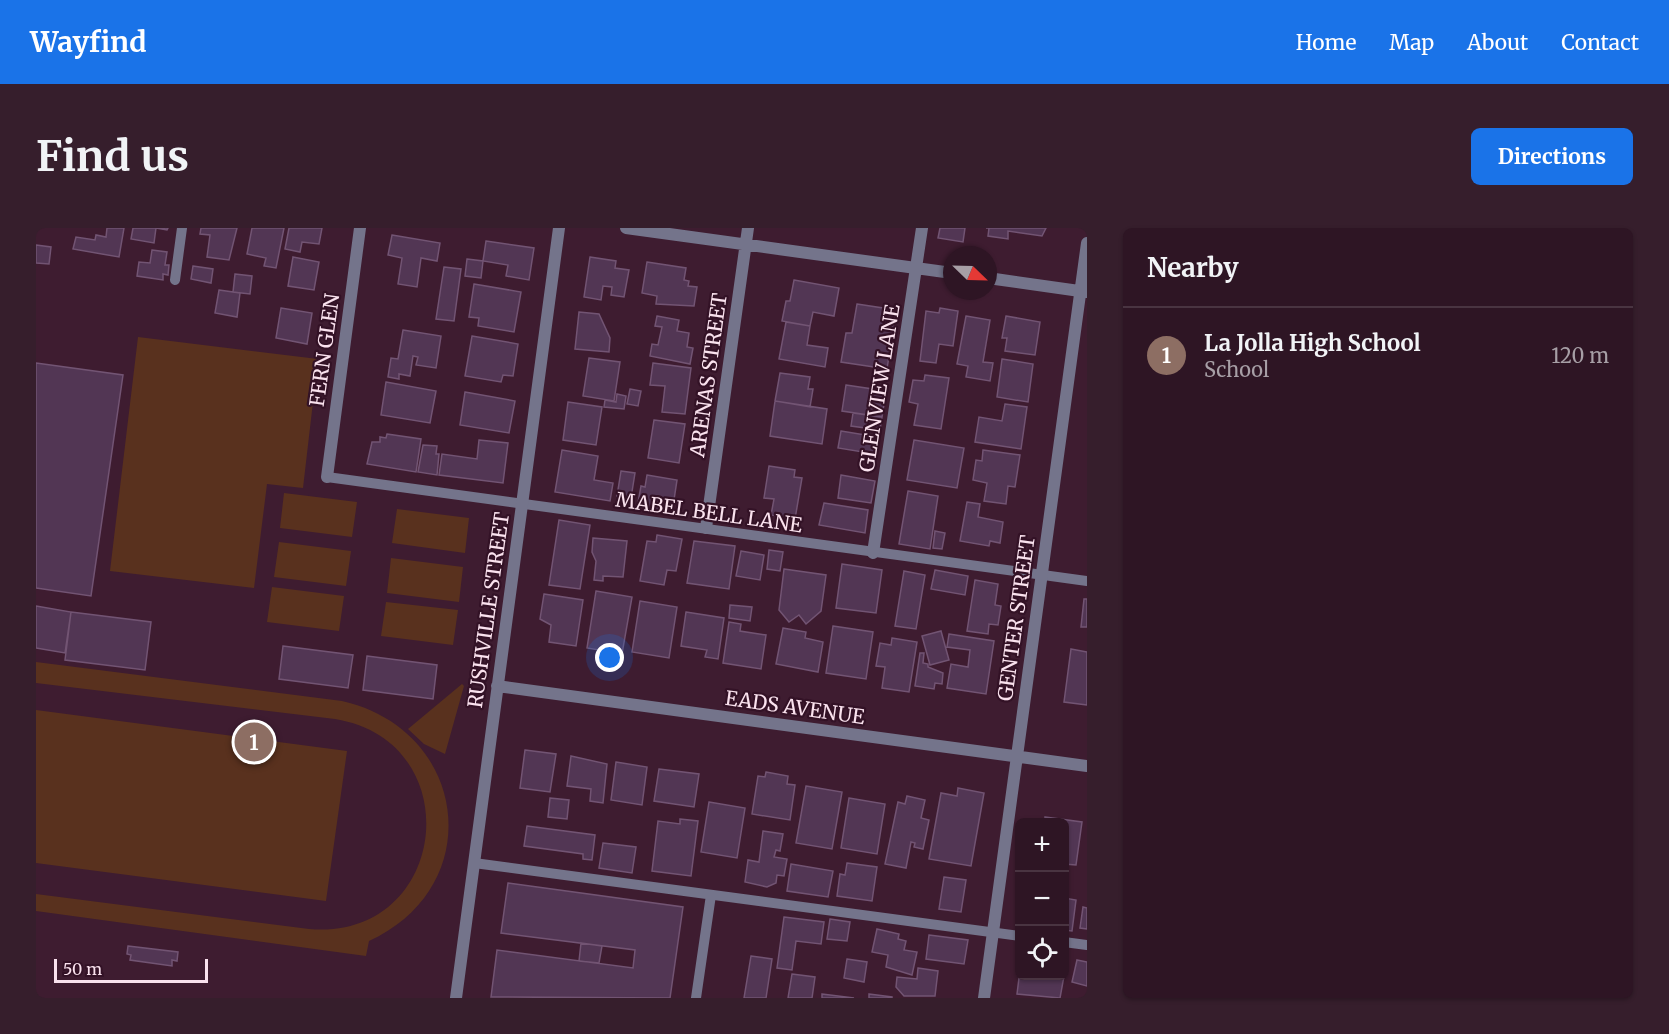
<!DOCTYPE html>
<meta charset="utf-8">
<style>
body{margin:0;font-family:Merriweather,serif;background:#361e2c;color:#f1f3f6}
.controls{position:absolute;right:18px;bottom:18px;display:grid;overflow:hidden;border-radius:9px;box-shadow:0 2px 4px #0004}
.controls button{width:54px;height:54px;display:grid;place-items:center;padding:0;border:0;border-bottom:2px solid #493441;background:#2e1524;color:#f1f3f6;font:30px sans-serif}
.compass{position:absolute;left:907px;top:18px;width:54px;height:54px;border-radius:50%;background:#2e1524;box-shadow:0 2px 4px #0004;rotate:113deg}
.scale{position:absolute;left:18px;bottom:15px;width:154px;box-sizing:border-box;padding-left:6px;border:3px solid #fae2ee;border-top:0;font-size:16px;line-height:21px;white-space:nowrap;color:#fae2ee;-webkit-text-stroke:4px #331226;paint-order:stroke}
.you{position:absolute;left:574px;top:430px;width:21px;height:21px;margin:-15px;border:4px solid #fff;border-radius:50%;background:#1a73e8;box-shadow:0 0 0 9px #1a73e833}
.badge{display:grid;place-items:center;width:39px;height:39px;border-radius:50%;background:#1a73e8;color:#fff;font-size:20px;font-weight:700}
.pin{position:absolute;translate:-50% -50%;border:3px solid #fff;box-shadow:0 2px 6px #0006}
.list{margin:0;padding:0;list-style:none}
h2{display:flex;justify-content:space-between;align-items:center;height:78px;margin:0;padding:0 24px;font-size:26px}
h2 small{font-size:20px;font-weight:400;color:#a79fa6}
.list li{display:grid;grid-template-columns:39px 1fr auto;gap:18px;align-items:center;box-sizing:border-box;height:96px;padding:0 24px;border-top:2px solid #493441}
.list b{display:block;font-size:22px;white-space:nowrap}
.list p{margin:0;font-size:20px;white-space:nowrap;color:#a79fa6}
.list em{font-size:20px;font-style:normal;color:#a79fa6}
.icon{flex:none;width:33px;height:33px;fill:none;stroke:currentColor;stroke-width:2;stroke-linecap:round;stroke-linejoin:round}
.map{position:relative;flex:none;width:1051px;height:770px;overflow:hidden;border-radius:9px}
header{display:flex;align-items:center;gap:36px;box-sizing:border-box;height:84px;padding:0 30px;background:#1a73e8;color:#fff}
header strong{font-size:28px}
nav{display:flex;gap:33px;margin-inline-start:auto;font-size:21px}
.intro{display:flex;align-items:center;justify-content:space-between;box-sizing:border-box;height:144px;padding:0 36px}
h1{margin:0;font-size:42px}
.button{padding:15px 27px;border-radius:9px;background:#1a73e8;color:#fff;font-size:21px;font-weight:700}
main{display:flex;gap:36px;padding:0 36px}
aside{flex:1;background:#2e1524;border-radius:9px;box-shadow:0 2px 4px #0004}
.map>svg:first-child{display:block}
</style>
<header>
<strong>Wayfind</strong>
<nav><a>Home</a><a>Map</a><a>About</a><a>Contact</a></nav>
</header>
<div class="intro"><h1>Find us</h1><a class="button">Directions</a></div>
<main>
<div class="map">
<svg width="1051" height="770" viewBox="0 0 1051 770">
<rect width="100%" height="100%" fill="#3e1c30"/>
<path fill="#59311e" d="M102 109 282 131 267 260 231 256 218 360 74 343Z
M248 265 321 274 316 309 244 300Z
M361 281 433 290 429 325 356 315Z
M243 314 315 323 310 358 238 349Z
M355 330 427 339 423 374 351 365Z
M236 359 308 368 303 403 231 394Z
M350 374 422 382 417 417 345 408Z
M0 434 306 473C433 502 452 659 333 713L330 728 0 683V666L273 701C413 713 435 513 299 491L0 455Z
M426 456 428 458 409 526 388 516 372 501Z
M0 482 311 523 290 673 0 635Z"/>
<path fill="#523654" stroke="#725473" stroke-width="1.5" d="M71 0H88L83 29 37 21 40 9 59 12 60 7 70 9Z
M97 0H132L131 2 120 0 118 15 95 11Z
M165 0H201L193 32 171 29 174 7 164 6Z
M216 0H248L240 40 228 38 230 30 211 26Z
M253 0H286L283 16 266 14 264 24 249 21Z
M904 0H929L927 14 902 10Z
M950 0H1010L1006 8 972 3V11L952 8 953 0Z
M356 7 404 15 401 33 385 30 381 59 362 56 366 30 352 27Z
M450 13 498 20 493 52 470 48 472 37 447 33Z
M0 17 15 19 13 36 0 35Z
M116 22 131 24 129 37H133L132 47 127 46V52L101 48 103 34 114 35Z
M257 29 283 34 278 62 252 58Z
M554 29 580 33 579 40 593 42 588 69 575 67 576 59 567 58 565 72 548 69Z
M431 31 447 33 445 50 429 48Z
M611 34 650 40 648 52 653 53 652 58 661 59 658 78 620 76 621 68 606 65Z
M157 38 177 41 175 55 155 51Z
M408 39 425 41 418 93 400 91Z
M199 46 216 48 214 66 197 64Z
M758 52 803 60 798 88 777 84 774 98 746 93 750 73H754Z
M438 56 485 64 478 104 442 98 443 90 433 89Z
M183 62 204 65 201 89 179 85Z
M821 76 860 82 851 141 805 134 810 105H816Z
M245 80 276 85 271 116 240 110Z
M904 80 922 83 917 118 903 116 900 135 884 133 890 83 903 85Z
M543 84 563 86 574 110 573 124 539 121Z
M621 88 643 92 641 103 653 105 651 119 657 120 654 136 614 128 616 116 622 117 626 99 619 98Z
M930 88 954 92 947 134 957 135 954 153 930 149 932 138 921 136Z
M970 88 1004 94 999 127 969 123 971 110H966Z
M750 94 774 98 771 117 792 120 789 139 743 131Z
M367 102 405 108 400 140 380 137 382 129 377 128 374 148 363 146V151L352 149 355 130 362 131Z
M436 108 482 116 477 148 467 147 465 154 429 148Z
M553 130 584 134 578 173 547 168Z
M966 131 997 136 992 174 961 169Z
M0 135 87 147 55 368 0 360Z
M617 135 655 140 649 186 626 184 629 158 614 157Z
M744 145 774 149 772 161H777L774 179 739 173Z
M889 147 913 150 905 201 878 197 882 176 873 174 877 152 888 153Z
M350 154 400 163 394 195 345 187Z
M810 157 850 163 846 189 806 183Z
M594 161 605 163 602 178 591 176Z
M429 164 479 173 473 205 424 197Z
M581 166 590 168 588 181 568 179 569 172 580 174Z
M739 173 791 181 786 216 734 208Z
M532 174 566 179 560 217 527 212Z
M969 176 991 179 985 221 939 214 943 189 966 193Z
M817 185 846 189 844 202 815 198Z
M618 192 649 196 643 235 612 230Z
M805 203 842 209 839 226 802 220Z
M351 206 385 211 380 244 331 236 336 214H344V209L350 210Z
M443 212 472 215 467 255 403 247 406 226 441 231Z
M878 212 928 220 921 260 871 252Z
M387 217 401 218 400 226H403L401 247 382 244Z
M526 222 562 228 558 252 577 255 574 273 519 264Z
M947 222 984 227 979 259 972 258 970 276 948 273 951 255 937 252 940 232 946 233Z
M733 238 759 242 758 249 766 250 759 291 735 287 738 271 728 270Z
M585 243 599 245 595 270 581 268Z
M611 247 641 252 636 285 601 280 605 258 609 259Z
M805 247 839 253 835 275 802 270Z
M872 263 902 268 894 321 863 316Z
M931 274 944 276 942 289 967 294 964 315 954 313 953 318 924 313Z
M788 275 832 282 829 305 783 297Z
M523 292 554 297 544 361 513 357Z
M899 303 909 305 906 321 897 320Z
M621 307 646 311 640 343 631 342 628 357 604 353 611 313 620 314Z
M557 310 591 313 587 349 567 348V353L558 352 560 333 556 324Z
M658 313 699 318 693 361 651 355Z
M733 322 747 324 744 343 731 341Z
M705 323 728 327 724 352 700 348Z
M806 336 846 342 840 385 800 380Z
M748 341 790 347 785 383 770 396 763 387 753 394 743 382Z
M899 342 932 348 929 367 895 361Z
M868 343 889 347 880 401 859 398Z
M939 352 962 356 959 377 965 378 962 397 953 396 952 406 931 403Z
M560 363 596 369 586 426 551 420Z
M508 366 547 372 540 418 513 414 515 397 504 391Z
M1048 371H1051V399H1045Z
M604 373 641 379 633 430 596 424Z
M694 377 716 379 714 393 693 390Z
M0 378 35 384 29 425 0 420Z
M35 384 115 394 109 442 29 432Z
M650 384 688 390 682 431 669 429 671 422 645 418Z
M693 394 705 396 704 403 730 407 725 441 687 435Z
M797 398 837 404 830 451 790 445Z
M747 400 770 404 769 410 787 414 782 444 740 436Z
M905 403 913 432 894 437 886 408Z
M913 406 958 413 950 466 911 460 915 436 932 439 934 422 911 419Z
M856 410 881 414 873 464 846 460 849 439 840 438 844 415 855 417Z
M247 418 317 427 312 460 243 451Z
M1035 421 1051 424V477L1028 474Z
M884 425H888L887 435 892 436V439L907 445 906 456 899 455 898 461 879 458Z
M331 428 401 437 397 471 327 462Z
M489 522 520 526 514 564 484 560Z
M535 528 571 536 567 575 554 573 555 561 531 558Z
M580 534 611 539 606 577 575 572Z
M623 541 663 546 658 579 618 573Z
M730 544 752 548 751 556 759 557 754 592 716 586 722 548 729 549Z
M770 558 806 564 796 621 760 615Z
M922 560 948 565 935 638 893 631 905 565 921 568Z
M871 568 889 572 885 590 893 592 887 621 878 619 879 615 875 614 870 640 849 636 862 574 869 576Z
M514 570 533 572 531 591 512 589Z
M813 570 849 576 841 626 805 620Z
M673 574 709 580 701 630 665 624Z
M1009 589 1046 594 1040 637 1028 636V594H1009Z
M644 591 662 593 655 648 616 643 622 593 644 596Z
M491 598 559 607 556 632 547 631V626L488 618Z
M727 603 747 606 744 623 740 622 738 629 751 631 748 648 741 647 740 655 731 659 709 654 712 632 723 634Z
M567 615 600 619 596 645 563 640Z
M811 635 841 639 836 673 801 668 804 646 809 647Z
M755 636 797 643 792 669 751 663Z
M908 649 930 652 925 684 903 681Z
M472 655 647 679 634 770 455 769 461 722 597 740 599 722 465 705Z
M1028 670 1040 672 1036 703 1028 702Z
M1047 679 1051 680V701L1044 700Z
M748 689 788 694 785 716 760 713 756 742 741 740Z
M794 691 814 694 811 713 791 711Z
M841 701 863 706 862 711 870 713 868 722 881 724 876 747 850 739 852 727 836 724Z
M893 707 932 712 928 736 890 731Z
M545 715 566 718 563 735 543 733Z
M92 718 142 724 141 733 136 732V738L94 732 95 727 91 726Z
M715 728 736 731 730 770H708Z
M811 731 831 734 828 754 808 750Z
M1041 732 1051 734V758L1036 754Z
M882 740 902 743 899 768H868L860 759 861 749 881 751Z
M756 746 779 749 776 770H752Z
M997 748H1028L1024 770 981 766 983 750 996 751Z
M786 766 818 770H786Z
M833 766 856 769V770H833Z"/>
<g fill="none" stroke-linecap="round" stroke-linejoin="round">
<path stroke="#74748b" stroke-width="10" d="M139 52 146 0
M291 249 1051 353
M438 635 984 708
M1028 714 1051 717
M660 770 675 667"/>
<path stroke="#74748b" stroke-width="12" d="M590 0 916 45
M952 50 1051 64
M291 249 324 0
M670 300 712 0
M837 325 886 0
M461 458 1051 538
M420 770 523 0
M948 770 1051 15"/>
</g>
<g text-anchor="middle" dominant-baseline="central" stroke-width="4.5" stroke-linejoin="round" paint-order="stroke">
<g font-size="20" fill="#fae2ee" stroke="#331226">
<text transform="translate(288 122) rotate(-82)">FERN GLEN</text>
<text transform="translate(672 147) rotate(-82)">ARENAS STREET</text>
<text transform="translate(843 160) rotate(-81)">GLENVIEW LANE</text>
<text transform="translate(673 284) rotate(8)">MABEL BELL LANE</text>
<text transform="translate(452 382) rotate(-82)">RUSHVILLE STREET</text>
<text transform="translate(980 390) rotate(-82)">GENTER STREET</text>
<text transform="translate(759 479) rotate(8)">EADS AVENUE</text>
</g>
</g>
</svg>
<div class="controls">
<button>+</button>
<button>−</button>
<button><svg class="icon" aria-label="locate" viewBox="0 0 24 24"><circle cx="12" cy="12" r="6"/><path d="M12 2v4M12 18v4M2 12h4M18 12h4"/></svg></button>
</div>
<svg class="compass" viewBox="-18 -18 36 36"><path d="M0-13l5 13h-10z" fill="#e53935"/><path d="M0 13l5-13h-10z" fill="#a79fa6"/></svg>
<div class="scale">50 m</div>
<div class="you"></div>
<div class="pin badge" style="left:218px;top:514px;background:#8d6e63">1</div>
</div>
<aside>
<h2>Nearby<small></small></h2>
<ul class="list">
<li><span class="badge" style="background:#8d6e63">1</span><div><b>La Jolla High School</b><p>School</p></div><em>120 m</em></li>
</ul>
</aside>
</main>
